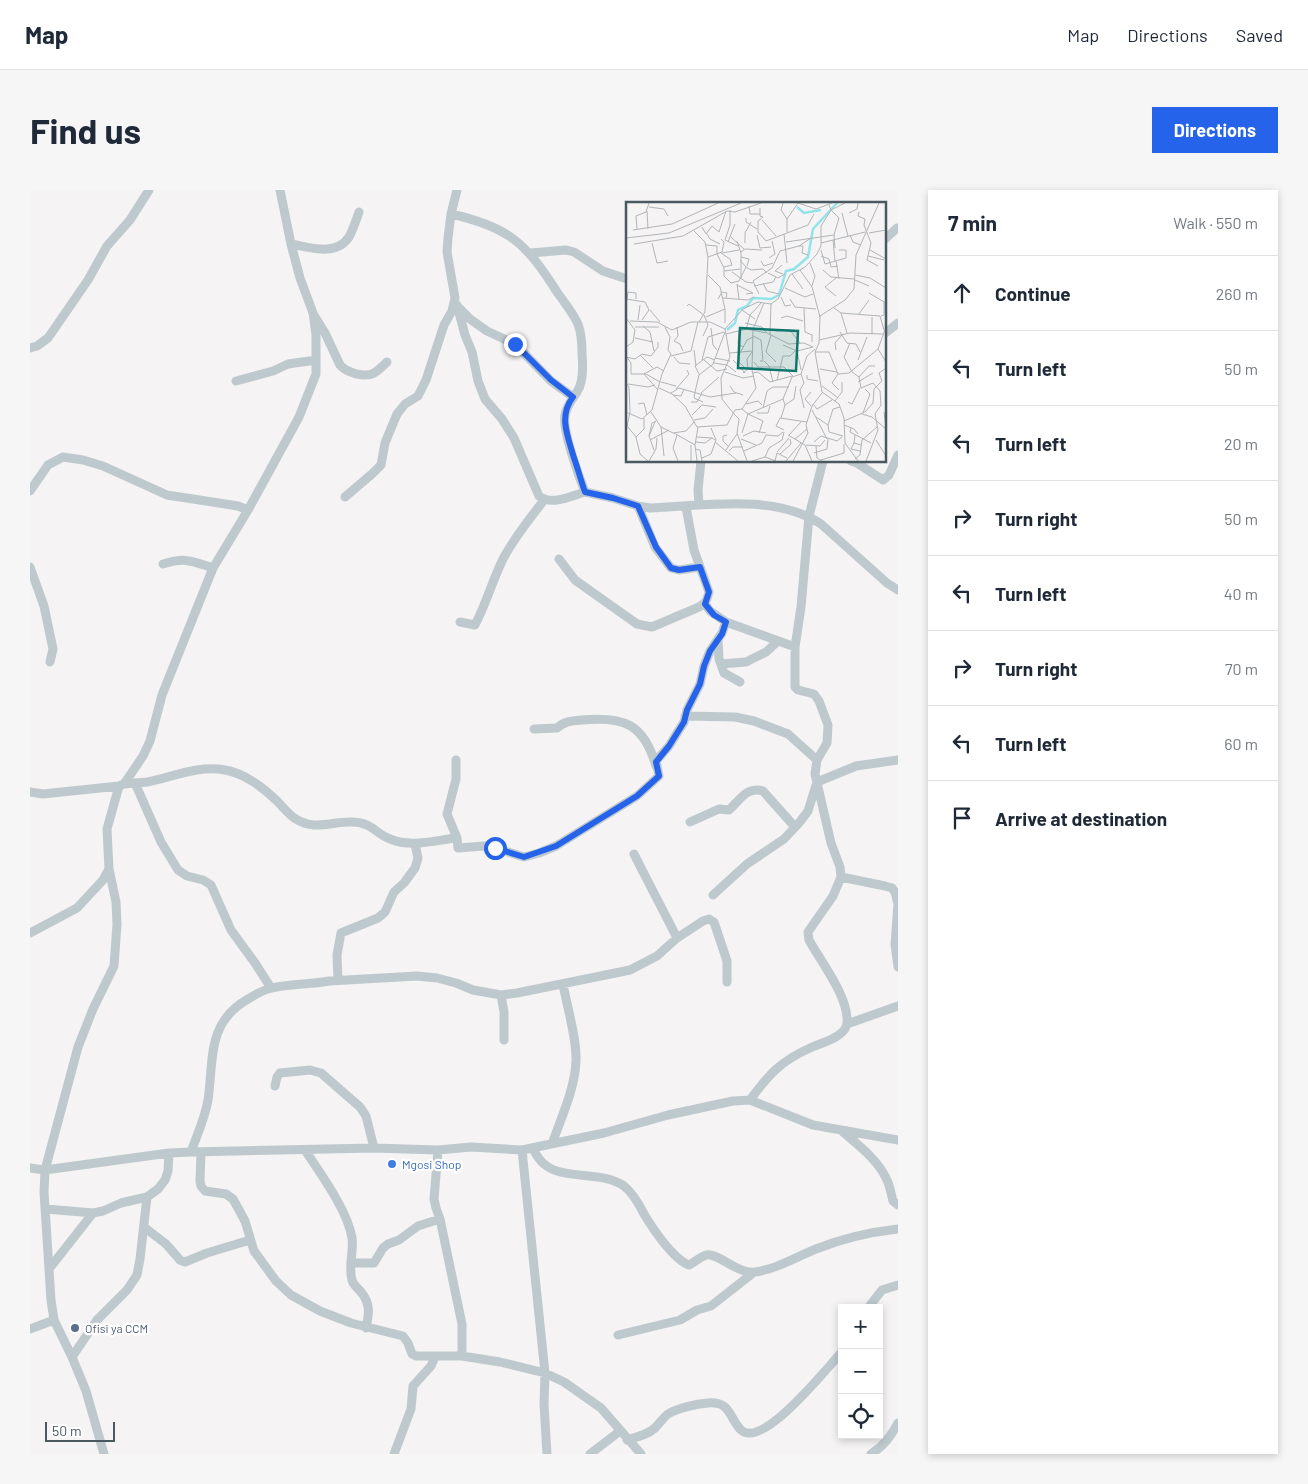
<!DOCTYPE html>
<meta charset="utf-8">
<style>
body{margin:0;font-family:Barlow,sans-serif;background:#f6f6f7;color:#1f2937}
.controls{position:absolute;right:15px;bottom:15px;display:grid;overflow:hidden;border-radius:0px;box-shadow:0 2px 8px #0003}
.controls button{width:45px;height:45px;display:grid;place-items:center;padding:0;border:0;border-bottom:1px solid #e0e1e3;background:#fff;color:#1f2937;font:25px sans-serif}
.scale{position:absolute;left:15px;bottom:12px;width:70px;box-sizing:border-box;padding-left:5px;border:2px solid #4a5960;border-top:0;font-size:14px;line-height:18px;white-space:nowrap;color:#4a5960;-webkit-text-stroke:4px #fff;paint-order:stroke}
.stop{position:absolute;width:15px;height:15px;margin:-11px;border:4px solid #2563eb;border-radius:50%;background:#fff}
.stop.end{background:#2563eb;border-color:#fff;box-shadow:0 1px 5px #0008}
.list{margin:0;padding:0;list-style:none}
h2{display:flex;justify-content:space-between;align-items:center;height:65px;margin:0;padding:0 20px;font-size:21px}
h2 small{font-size:16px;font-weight:400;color:#747a83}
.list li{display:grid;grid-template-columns:32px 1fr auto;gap:15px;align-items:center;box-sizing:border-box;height:75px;padding:0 20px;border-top:1px solid #e0e1e3}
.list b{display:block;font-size:19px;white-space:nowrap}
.list em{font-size:16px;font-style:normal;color:#747a83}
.icon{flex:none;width:28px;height:28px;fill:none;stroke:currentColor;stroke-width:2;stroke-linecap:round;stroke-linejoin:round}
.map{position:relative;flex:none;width:868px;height:1264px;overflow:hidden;border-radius:0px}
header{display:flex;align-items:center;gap:30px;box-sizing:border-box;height:70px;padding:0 25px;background:#fff;border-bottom:1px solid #e0e1e3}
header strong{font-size:24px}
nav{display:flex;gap:28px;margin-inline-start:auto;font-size:18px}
.intro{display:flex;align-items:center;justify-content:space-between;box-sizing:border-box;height:120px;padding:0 30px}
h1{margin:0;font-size:35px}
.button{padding:12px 22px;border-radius:0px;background:#2563eb;color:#fff;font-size:18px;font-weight:700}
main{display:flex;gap:30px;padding:0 30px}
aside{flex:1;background:#fff;border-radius:0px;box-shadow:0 2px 8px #0003}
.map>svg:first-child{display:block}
</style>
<header>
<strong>Map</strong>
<nav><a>Map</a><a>Directions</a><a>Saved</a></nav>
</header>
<div class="intro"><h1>Find us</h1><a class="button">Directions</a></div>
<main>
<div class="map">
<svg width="868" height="1264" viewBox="0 0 868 1264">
<rect width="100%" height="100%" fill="#f5f3f3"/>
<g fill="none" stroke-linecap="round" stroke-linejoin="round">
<path stroke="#bec9ce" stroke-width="9" d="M421 24C479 37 496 53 527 102 534 112 543 123 548 134 551 142 552 156 552 164 553 175 553 193 547 202 542 210 537 215 535 225 532 240 549 287 555 302L583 308 608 316 620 318C674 316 744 303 791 334L857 393 868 400
M854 50 867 38
M261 54C279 57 306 67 319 47 323 40 326 30 329 22
M501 63 536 60 544 62 573 81 597 89
M427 115 435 145 442 162 448 191 455 209 472 229 484 248 509 306C522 316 541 306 555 302
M429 118 440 129 457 141 485 154 521 191 543 207
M284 125 295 143 310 175C317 183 335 188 344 183 349 180 353 176 357 172
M854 144 868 133
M0 158 7 156 18 148 58 90 77 56 100 30 119 0
M206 191 243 181 258 174 286 170
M821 271 827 273 853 290 859 285 868 265
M0 301 18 275 33 267 53 270 73 276 137 305 208 316 218 320
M315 307 343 283 351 275 355 253 367 224 375 214 388 206 396 190 414 135 422 121 425 108 417 62 418 48 421 24 427 0
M669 315 668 300 671 271
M608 316 625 357 641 378 649 380 670 377
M529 369 545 390 607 434 622 437 669 417C676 413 677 410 679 402L664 360 656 317
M133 374C156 367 161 371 183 378
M0 377 14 416 23 459 20 472
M675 414 680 421 696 432 765 457
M430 432 445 435C456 414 462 392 472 371 483 349 499 330 514 310
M688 450 689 469 694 483 710 492
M691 474 716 472 736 462 748 451
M655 526 705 527 724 531 758 544 787 570
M504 539 527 538C534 531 542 531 552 530 594 526 614 534 626 576
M426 570V589L417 624 427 648
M629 586 626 571 639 556 654 532 657 520 670 494 674 476 680 461 692 443 696 432
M105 593 131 652 148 680 157 686 173 690 181 695 201 740 225 773 241 798
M94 594C102 593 109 593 117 592 143 587 168 575 195 580 214 583 234 598 247 611 253 617 259 625 266 629 284 641 303 631 322 632 344 633 344 643 360 649 382 658 405 650 427 648L428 658 454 656 465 658 494 667 509 663 526 656 607 606 629 586
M0 602 13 604 89 596
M660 632 689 619 699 620C710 610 717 596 733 601L765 637
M604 664C618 692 633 720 647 748
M811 687 855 696 862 698 865 702 868 714 865 754 868 777
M683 705 717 674 754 649 769 633 778 621 787 592 826 576 868 570
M0 743 47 718 73 690 79 679 77 639 89 596 94 594 113 566 120 551 132 505 183 378 218 320 269 227 286 184V145L283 123 270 88 261 54 250 0
M308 790 307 765 311 743 348 728 355 722 364 702 374 693 385 678 388 668 385 654
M471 805 474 822V850
M817 834 868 816
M245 896 247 887 250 883 280 880 291 883 330 917 336 926 344 958
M720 910C739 884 751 871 780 858 791 853 816 847 817 833 819 807 791 772 779 750L778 742 803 706 811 687 810 677 801 653 785 584 787 570 797 553 798 535 789 511 784 504 768 500 765 497V457L771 417 779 326 793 271
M812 941C827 954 847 969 856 988 860 995 861 1004 863 1011L868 1015
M522 954C531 928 545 899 546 871 547 849 537 817 533 794
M503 959C506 964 509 970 514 974 533 991 572 980 594 996 603 1003 609 1014 614 1024 623 1039 643 1069 659 1075 665 1072 670 1067 676 1065 687 1062 709 1085 725 1082 747 1079 766 1067 786 1059 811 1049 841 1042 868 1039
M275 960C290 983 318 1021 322 1048 324 1061 318 1076 322 1090 323 1095 328 1098 331 1102 341 1114 339 1124 336 1138
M408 960 404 1009 406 1018 410 1029 432 1134V1166
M492 960 515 1183 514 1214 517 1264
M161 962C167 945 175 928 178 910 184 870 176 833 218 809 225 805 231 801 238 799 258 793 279 795 299 791L387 786 407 788 426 793 443 800 471 805 487 803 600 780 627 766 647 748 673 731 679 729 684 732 697 771V792
M171 962 170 991 171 996 175 1001 196 1004 203 1009 215 1031 224 1061 246 1091 261 1105 290 1121 321 1133 373 1146 378 1153 382 1164 386 1166H432L470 1172 515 1183 534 1192 571 1218 611 1264
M0 978 15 980 139 963 161 962 344 958 408 960 441 957 492 960 574 943 638 925 703 911 720 910 783 935 868 950
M16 1019 63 1023 73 1021 91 1013 117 1007 128 999 135 990 138 981 139 963
M114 1037 136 1054 150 1070 155 1072 177 1063 220 1050
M321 1073H344L353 1058 358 1054 369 1050 388 1036 410 1029
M19 1079 63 1023
M838 1118 852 1100 868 1095
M0 1139 24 1130
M588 1145 650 1130 667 1120 681 1116 723 1083
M42 1167 67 1130 97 1100 107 1085 110 1069 117 1007
M597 1250C607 1247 617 1245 625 1238 629 1234 633 1228 638 1224 648 1218 666 1214 678 1213 701 1211 699 1228 711 1240 733 1260 798 1176 812 1162
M74 1264 56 1201 42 1167 24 1130 21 1110 14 1002 15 980 48 857 63 819 84 776 87 734 86 712 79 679
M364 1264 381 1219 383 1196 401 1176 405 1167
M560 1264 590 1241
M841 1264C854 1256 861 1246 868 1233"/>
</g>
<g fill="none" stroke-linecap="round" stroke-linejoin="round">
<path stroke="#2563eb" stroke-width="6" d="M465 658 494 667 526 656 607 606 629 586 626 572 639 556 654 532 657 520 670 494 674 476 680 461 692 444 696 432 684 425 675 414 679 402 670 377 649 380 641 378 626 357 608 316 583 308 555 302C551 291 548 279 544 268 538 247 528 226 543 207L521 190 485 154"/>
</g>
<circle fill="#3f7fe0" stroke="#fff" stroke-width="2" cx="362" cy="974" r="5"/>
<circle fill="#5c6f8a" stroke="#fff" stroke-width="2" cx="45" cy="1138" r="5"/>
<g text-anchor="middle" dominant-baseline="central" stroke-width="4.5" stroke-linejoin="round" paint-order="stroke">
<g font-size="12" fill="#366cbe" stroke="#fff" text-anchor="start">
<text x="372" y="974">Mgosi Shop</text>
</g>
<g font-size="12" fill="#4e5e75" stroke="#fff" text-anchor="start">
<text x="55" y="1138">Ofisi ya CCM</text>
</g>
</g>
<g transform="translate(596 12)">
<rect width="260" height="260" fill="#f5f3f3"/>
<path fill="none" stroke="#92e4eb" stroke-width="2.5" d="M171 5 178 11 195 8M101 128 109 121 112 108 121 104 127 96 145 97 153 93 160 69 168 67 182 55 187 27 211 1"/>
<path fill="none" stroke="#b1b5b8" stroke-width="1" d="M157 1 155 8 161 17M172 1 190 7 206 1M123 4 124 12H134M23 5 38 7 42 14M134 6V14L137 15 132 19V30L140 39 182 23 188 12M104 8V23L99 38 112 44M205 8 213 16 208 33 209 46M205 8 219 1M21 9 22 27M233 10 232 14 239 17 238 23 245 41 241 58 252 64M216 11 222 34M223 11 231 7 232 1M120 16V20L131 27M136 18 150 34M76 25 80 32 86 24 93 30 100 9M11 27 10 14 20 10 23 1M7 28 46 22 92 1M68 29 79 40 82 55 79 110 73 120M161 30V17L172 1M243 31 260 28M81 32 84 37 94 42M158 32 161 61M131 33 134 46 145 45M224 33 227 40 235 43M105 35 118 47M0 36 43 31 115 1M207 38 209 59M111 39 115 51V76M102 40 109 22M160 40 208 33M26 41 31 61 42 59M119 41V31L125 20M195 41 239 30M8 42 57 34 101 9 109 10 135 1M80 43 91 44V52M173 44H177L176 51 182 53M195 48 199 62 220 56V48H213M244 48 260 57M115 50 119 47 136 48M95 51 104 57 106 63 98 65M96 51 113 48M91 52 98 66V74L105 81 113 79 120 65 114 58M195 54 203 57 205 65 212 64M242 54 258 58M82 55 96 50 98 40 95 37M115 55 123 57 121 64M143 56 149 52 146 39M135 59 138 64 147 61M210 59 213 77M184 61 189 74 186 84M156 63 149 69 157 72M120 65 125 68 137 67 141 71M174 68 186 85 194 115M197 68 205 75 228 77M98 69 114 67M106 70 120 80 127 81M142 71 152 76 159 72M166 72 177 87M82 73 94 85 99 107M229 73 244 76 260 86M210 76 199 85 210 94M229 78 243 84M137 81 141 89 153 92M111 82 113 97M111 83 127 91 120 92M128 84 147 80 150 75M159 86 179 95 187 92M243 91 260 101M133 92 127 79 146 66 154 49 173 44 185 36M155 95 159 104 165 103M97 96 122 98 128 95M0 97 19 100 23 108 16 118M1 97 2 90 10 91V97M92 97 96 90 101 91 100 96M164 97 169 105 190 107M61 104 63 102 78 113M178 106 179 130 186 133V140M208 106 215 111 254 114 258 128M24 108 34 120M116 108 129 117M215 111 221 131M233 112 243 98M124 113 136 100M255 114 258 113V100M80 115 99 107V121M0 116 9 128 7 140 0 145M155 116 161 114 177 119M12 118 14 103M4 119 31 120 46 128 65 120H84L99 127M119 121 136 125 141 131 163 142 178 141 187 145M17 124 24 130 28 149M9 125H33M51 125 52 134 48 139 54 142 57 149M85 126 87 143 91 148M120 128 124 113M150 129 164 128 174 141M113 130 112 142 117 145M214 130 221 141 230 142 234 150M100 132 121 127 140 131M144 132 145 102M246 132V115M145 133 140 150 150 160M77 134 82 123 78 113M127 134 135 138 137 159H134M9 136 27 140M193 138 224 131 257 132M224 141 218 155 226 170M157 143 171 149 187 145M252 147 260 160M68 148 70 164M210 148 209 141 216 133M171 149 175 168M189 150H203L212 172 223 171 252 147 260 125M104 151 126 149M14 153 27 166M0 154 5 161V172H18L32 188M45 154 65 149 72 120M113 154V160L120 167M0 155 9 157 16 152 25 154 32 145V140M48 155 53 161 64 162M112 155 121 138 127 135M89 156 104 159M76 158 82 135 98 130M78 158 91 169 101 167M107 158 119 171M232 158 241 135M138 159 143 164 147 180M128 160 132 165H158L167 174M88 161 101 163 110 170M194 167 211 170M99 170 117 176 128 174M226 170 233 175 235 186 247 181 254 189 255 203 249 212 252 228 240 259M18 171 34 180M117 171 122 167 121 157 126 150M127 171 132 170 144 180 166 174M18 172 31 165 38 169M73 172 69 164 81 155 89 158M175 172 178 181 174 188 178 206M212 172 206 181 213 188M181 173V177L192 179M233 175 243 164H249M151 178 157 154H164L170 148M35 180 50 184M232 180 247 171M0 181 3 185 4 210 0 229M2 182 22 185 29 183M104 184 108 190 117 193M196 184 211 195M33 186 46 192 59 204 71 225 101 223 109 208 116 207 122 212 157 197 166 175 175 172 181 154 189 147M50 187 63 172 61 168M69 190 73 173 87 162 99 130M69 190 68 196 77 200M185 190 179 197 185 204M45 191 53 186 84 195 110 191M75 191 93 175M47 193 55 194 58 187M209 199 216 190V180M65 200H71L76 191M222 200 226 202 234 186M12 202 18 201 21 213M120 202 132 199 136 203M187 202 191 207 206 198M159 203 168 197 170 184M137 206 141 189 147 185H163M116 207 130 186 126 168 127 127 138 101M186 208 201 237M0 210 16 217 26 208 36 172 45 152 42 148 44 135 39 125M25 210 35 225 47 231 60 229 68 220M258 210 260 225M131 211H142L144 204M237 211 244 192 239 187M108 212 96 197 95 176 104 155 99 127 117 107 132 100 145 102 152 97 164 73 179 65 191 52 195 44V24L205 8 203 3M108 212 113 217 111 231 121 259M122 212 137 219 133 231M236 212 246 215 260 227M66 213 76 203 90 205M190 215 202 223 203 230 217 234M155 216 159 203 157 197M68 218 79 216 87 207M218 219 239 210 247 201 248 187 256 179 253 171 260 166M202 223 207 207 214 205M218 223 228 227 232 232M2 225 10 235 14 252 22 259M35 225 38 254M225 226 224 230 245 241M158 228 150 224 154 216 181 220M48 231 69 243 72 225M116 231 122 212M51 233 47 246 52 259M101 233 97 234V239L103 245M162 233 179 243 186 259M163 233 175 220M229 233 228 241 235 243M23 234 29 220M117 234 128 229 140 231M10 235 18 227V216M71 235 86 236M115 237 130 243M169 237 181 227M24 238 43 228M250 238 260 254M70 240 79 241 86 236 89 238M89 240 112 259M188 240 195 234 211 239 216 235M228 241 225 247 234 249M65 243V259M69 243 71 259M180 243 194 244 199 238M190 244 191 256 196 259M69 247 74 248 76 259M28 248 23 234 26 221 30 219M100 248 111 232M103 249 107 245H117M118 249 136 241 140 233 152 234 157 230M151 250 163 236M188 251 201 247 202 237M154 252 165 242 164 237M139 255 143 246 156 238 158 230M76 256 85 252 90 238 85 226M229 257 234 253 236 238 251 225M195 258 218 251V242M23 259 30 247 31 236M126 259 139 255 150 259M149 259 151 251 161 256M160 259 175 241M167 259 182 231 180 223 186 204 196 191M232 259 219 241 218 216 213 202 196 190 189 150 193 141 194 114 219 98 228 87 230 53 253 1"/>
<path fill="#0f766e" fill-opacity="0.15" stroke="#0f766e" stroke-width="2.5" d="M114 126 172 129 170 169 112 166Z"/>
<rect width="260" height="260" fill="none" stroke="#4a5960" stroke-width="2.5"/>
</g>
</svg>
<div class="controls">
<button>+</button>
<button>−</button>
<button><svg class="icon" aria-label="locate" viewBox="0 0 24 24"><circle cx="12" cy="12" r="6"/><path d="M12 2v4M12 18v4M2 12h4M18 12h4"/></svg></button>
</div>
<div class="scale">50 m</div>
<div class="stop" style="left:465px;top:658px"></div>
<div class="stop end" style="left:485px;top:154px"></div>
</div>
<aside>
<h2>7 min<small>Walk · 550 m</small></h2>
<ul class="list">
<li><svg class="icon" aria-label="ahead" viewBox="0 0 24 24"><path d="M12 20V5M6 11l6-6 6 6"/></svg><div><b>Continue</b></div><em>260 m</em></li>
<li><svg class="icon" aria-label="left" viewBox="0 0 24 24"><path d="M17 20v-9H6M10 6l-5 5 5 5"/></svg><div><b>Turn left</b></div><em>50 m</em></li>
<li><svg class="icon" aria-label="left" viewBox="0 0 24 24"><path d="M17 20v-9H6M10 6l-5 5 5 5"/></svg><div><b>Turn left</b></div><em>20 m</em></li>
<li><svg class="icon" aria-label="right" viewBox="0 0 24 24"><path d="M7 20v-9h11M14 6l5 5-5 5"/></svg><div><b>Turn right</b></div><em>50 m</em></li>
<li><svg class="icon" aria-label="left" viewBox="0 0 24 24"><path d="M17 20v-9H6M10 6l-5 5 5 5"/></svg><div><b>Turn left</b></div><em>40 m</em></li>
<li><svg class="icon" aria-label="right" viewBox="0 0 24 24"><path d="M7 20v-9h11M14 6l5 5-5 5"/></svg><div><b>Turn right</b></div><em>70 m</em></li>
<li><svg class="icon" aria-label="left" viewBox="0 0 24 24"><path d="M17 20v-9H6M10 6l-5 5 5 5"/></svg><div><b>Turn left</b></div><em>60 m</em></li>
<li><svg class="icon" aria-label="arrive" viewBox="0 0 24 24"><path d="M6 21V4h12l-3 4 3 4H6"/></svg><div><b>Arrive at destination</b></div></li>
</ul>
</aside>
</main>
